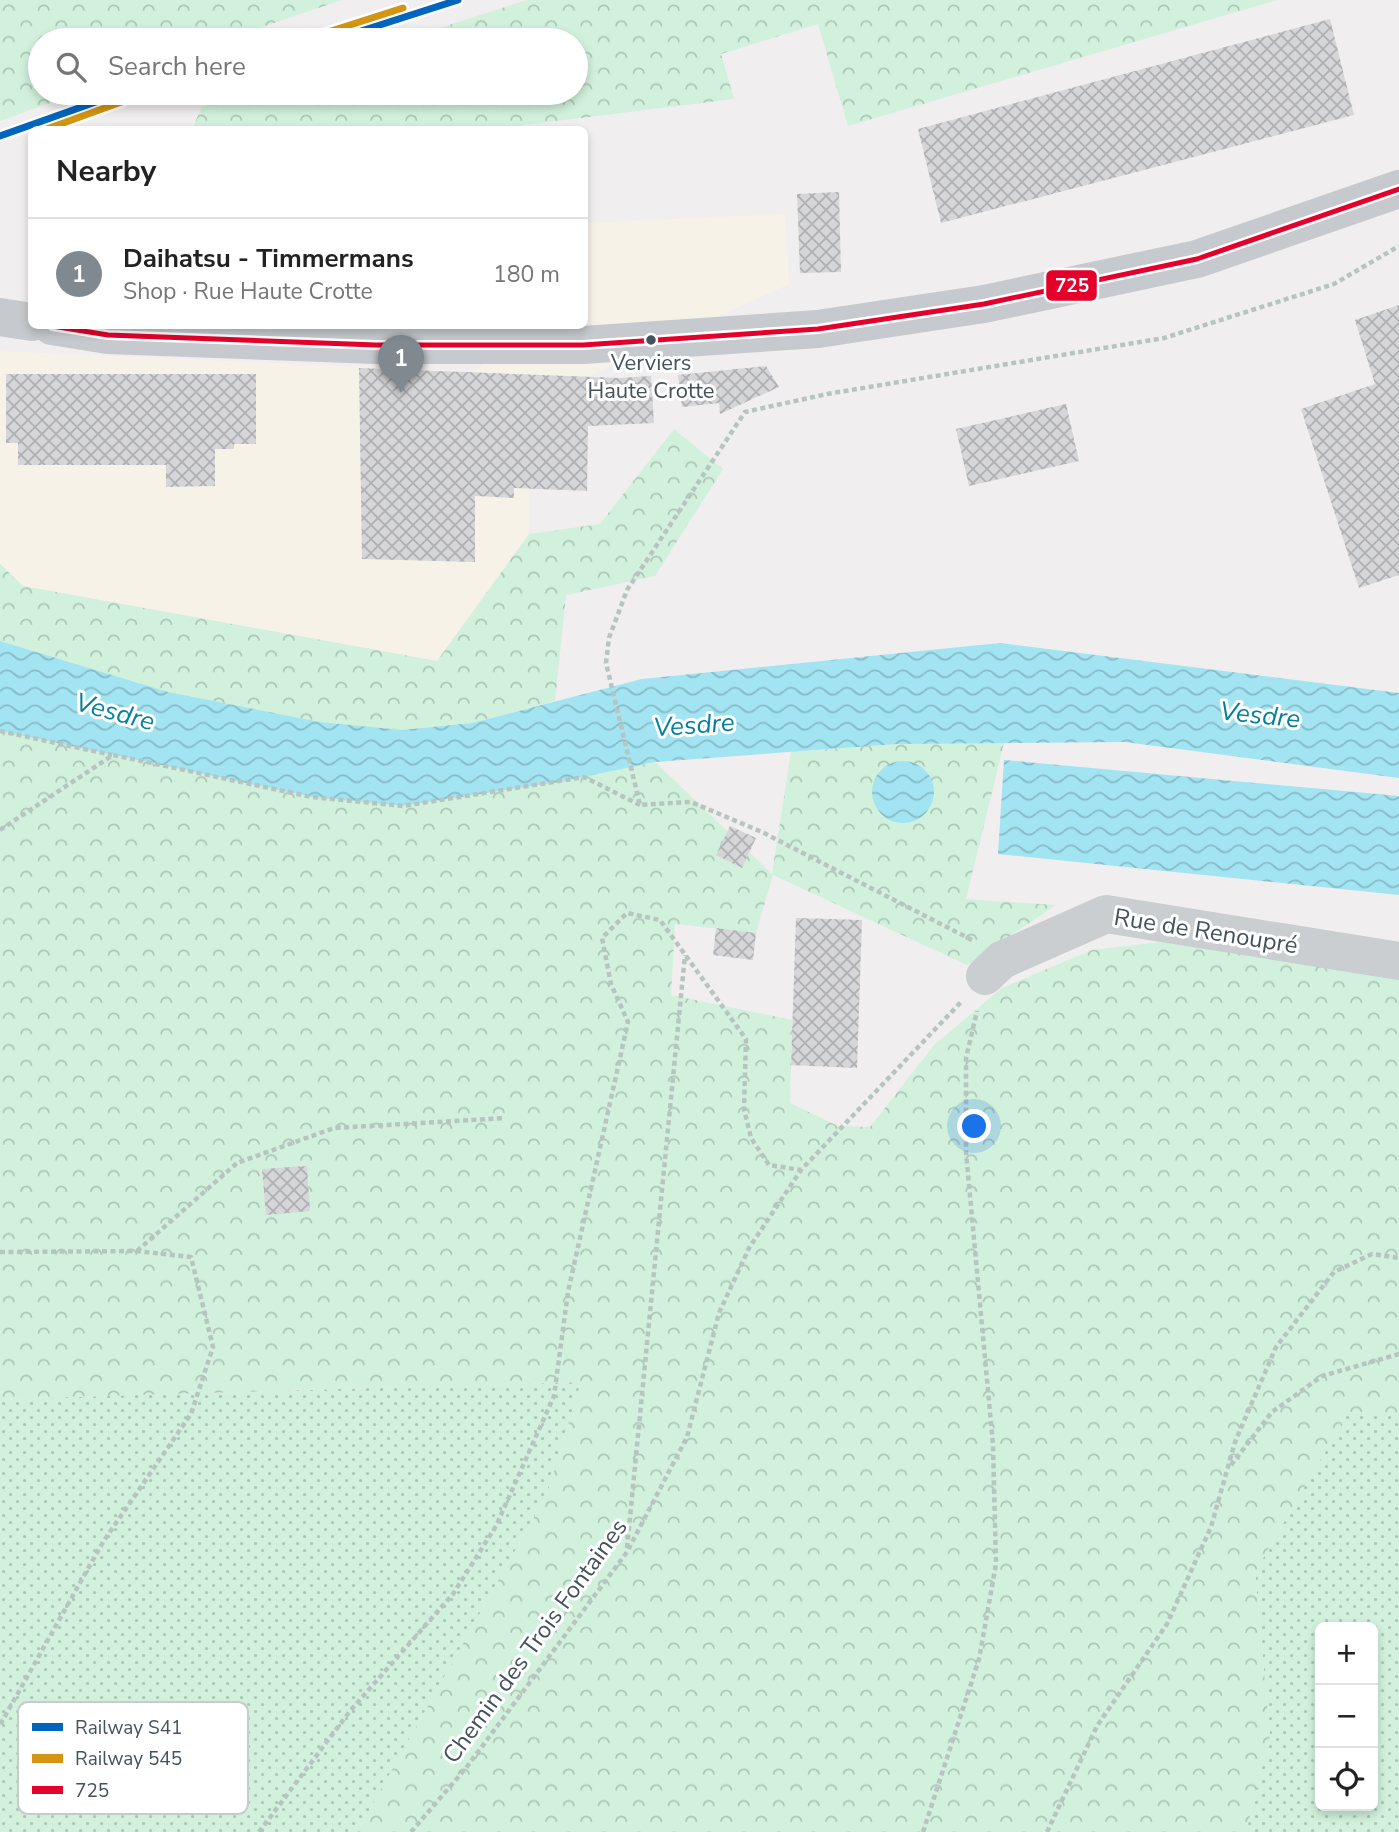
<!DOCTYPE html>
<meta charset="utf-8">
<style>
body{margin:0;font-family:"Nunito Sans",sans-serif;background:#f6f6f6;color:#222}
.controls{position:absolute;right:21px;bottom:21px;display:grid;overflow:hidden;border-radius:10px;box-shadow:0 4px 10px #0003}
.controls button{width:63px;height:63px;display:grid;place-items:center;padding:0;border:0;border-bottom:2px solid #e0e0e0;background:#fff;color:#222;font:35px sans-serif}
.you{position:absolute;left:975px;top:1127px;width:24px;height:24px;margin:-18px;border:5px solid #fff;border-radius:50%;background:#1a73e8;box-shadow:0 0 0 10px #1a73e833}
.badge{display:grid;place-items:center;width:46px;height:46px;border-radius:50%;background:#808990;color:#fff;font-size:23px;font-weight:700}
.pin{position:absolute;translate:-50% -58px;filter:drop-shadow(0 2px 4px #0008)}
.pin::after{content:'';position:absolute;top:37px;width:24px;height:21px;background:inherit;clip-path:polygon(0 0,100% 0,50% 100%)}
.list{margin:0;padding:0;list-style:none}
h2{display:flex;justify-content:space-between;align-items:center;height:91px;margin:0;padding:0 28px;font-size:30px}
h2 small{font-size:23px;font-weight:400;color:#767676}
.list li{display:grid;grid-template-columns:46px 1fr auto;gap:21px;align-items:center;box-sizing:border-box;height:112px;padding:0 28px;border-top:2px solid #e0e0e0}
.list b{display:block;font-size:26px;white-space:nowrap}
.list p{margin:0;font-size:23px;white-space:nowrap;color:#767676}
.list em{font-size:23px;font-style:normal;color:#767676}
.icon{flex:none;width:38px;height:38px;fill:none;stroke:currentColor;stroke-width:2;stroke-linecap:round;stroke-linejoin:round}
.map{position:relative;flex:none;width:1399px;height:1832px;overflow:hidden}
.search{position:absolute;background:#fff;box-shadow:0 4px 10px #0003;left:28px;top:28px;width:560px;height:77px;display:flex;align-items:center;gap:18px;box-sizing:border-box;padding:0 24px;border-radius:38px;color:#767676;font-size:26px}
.panel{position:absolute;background:#fff;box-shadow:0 4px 10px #0003;left:28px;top:126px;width:560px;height:203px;border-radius:10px}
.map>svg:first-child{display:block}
</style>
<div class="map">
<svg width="1399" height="1832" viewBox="0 0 1399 1832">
<defs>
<pattern id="grass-dots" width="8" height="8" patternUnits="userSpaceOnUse" patternTransform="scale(1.75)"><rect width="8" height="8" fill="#d1f1dc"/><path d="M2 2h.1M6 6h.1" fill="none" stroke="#abc6b6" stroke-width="1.8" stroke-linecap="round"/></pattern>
<pattern id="forest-crowns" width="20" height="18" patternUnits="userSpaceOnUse" patternTransform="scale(1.75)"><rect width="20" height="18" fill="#d1f1dc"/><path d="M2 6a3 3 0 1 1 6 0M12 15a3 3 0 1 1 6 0" fill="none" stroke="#abc6b6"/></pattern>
<pattern id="water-waves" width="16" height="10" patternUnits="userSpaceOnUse" patternTransform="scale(1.75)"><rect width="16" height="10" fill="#a2e4f2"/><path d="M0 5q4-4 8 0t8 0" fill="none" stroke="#86bbc7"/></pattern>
<pattern id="building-cross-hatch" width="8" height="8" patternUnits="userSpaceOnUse" patternTransform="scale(1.75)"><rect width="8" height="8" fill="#d6d6d9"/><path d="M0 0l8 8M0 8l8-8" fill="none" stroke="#afb0b3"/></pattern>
</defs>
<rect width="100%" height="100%" fill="#f0eeee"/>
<path fill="#f7f2e8" d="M785 214 789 284 587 377V491L529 489V534L437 661 23 586 0 564V351L474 372 530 326H584L585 223Z"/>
<path fill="url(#grass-dots)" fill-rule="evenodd" d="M581 1382 547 1494 357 1832H0V1399Z
M1348 1412 1399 1414V1832H1246L1270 1736 1255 1572ZM1320 1627H1373V1806H1320Z"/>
<path fill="url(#forest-crowns)" d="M0 0H342L224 40H40V93H77L0 121Z
M527 0H1277L848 126 818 24 721 54 734 99 483 130 192 129 202 107 246 93H576V40H402Z
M674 429 723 469 655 576 566 595 555 701 472 723 402 730 320 722 168 692 0 641V564L23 586 437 661 529 534 600 524Z
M0 731 312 797 403 806 558 782 655 762 772 874 791 752 897 744 1004 743 966 899 1056 905 967 965 773 875 756 933 675 924 671 995 792 1020 790 1103 838 1126 870 1127 935 1044 1002 988 1092 950 1177 940 1399 975V1414L1348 1412 1255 1572 1270 1736 1246 1832H357L547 1494 581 1382 0 1399Z"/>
<path fill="url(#water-waves)" d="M0 641 168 692 320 722 402 730 472 723 642 679 1000 643 1399 693V778L1125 742 897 744 655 762 559 782 403 806 312 797 0 731Z
M1004 760 1399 796V895L998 854Z
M872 792a31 31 0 1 1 62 0a31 31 0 1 1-62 0Z"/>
<path fill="url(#building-cross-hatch)" d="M1330 19 1354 115 941 223 918 129Z
M839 192 841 272 800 273 797 194Z
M1399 305V575L1359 588 1301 409 1375 384 1355 320Z
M766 366 779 387 720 414 719 403 682 407 678 375Z
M359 368 620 378 651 376 654 423 588 426 587 491 514 488V498L475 496V562L362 559Z
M6 374H256V444H234V449H215V486L166 487V465H18V443H6Z
M1066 404 1079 461 969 486 956 429Z
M730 826 756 838 742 868 716 855Z
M796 918 862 920 857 1068 791 1065Z
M716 928 756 933 753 960 713 955Z
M307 1166 310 1211 266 1215 262 1169Z"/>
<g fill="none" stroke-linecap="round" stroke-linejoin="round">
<path stroke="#b7c4c0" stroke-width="4.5" stroke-dasharray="5 3.5" stroke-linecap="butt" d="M0 731 112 755
M0 830 113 755 312 797 403 806 584 777 640 805
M972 940 762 832 691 802 640 805 606 663 609 638 627 590 745 412 827 394 1164 338 1334 284 1399 246
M137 1251 237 1163 334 1128 505 1118
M0 1252 136 1251 191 1257 213 1347 191 1414 103 1542 0 1725
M1231 1465 1272 1412 1322 1376 1399 1354
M627 1548 685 955
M259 1832 350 1711 453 1594 496 1526 554 1396 568 1292 628 1022 611 984 602 938 627 913 660 920 746 1039 744 1109 751 1138 769 1165 801 1170
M411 1832 466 1768 627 1552 687 1437 719 1313 749 1248 801 1170 962 1001
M923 1832 979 1659 996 1564 993 1445 966 1152V1058L977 1011
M1047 1832 1097 1726 1167 1624 1211 1527 1235 1442 1276 1347 1334 1272 1372 1254 1399 1258"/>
<path stroke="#caced0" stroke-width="38" d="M985 976 1002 960 1106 914 1399 961"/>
<path stroke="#c6c9cd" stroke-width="38" d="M0 317 32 322
M52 326 108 335 376 345H583L818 329 984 304 1197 259 1399 189"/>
<g stroke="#fff" stroke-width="10">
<path id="bus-1" d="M52 326 108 335 376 345H583L818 329 984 304 1197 259 1399 189"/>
</g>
<use href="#bus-1" stroke="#e4002b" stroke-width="5"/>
<g stroke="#fff" stroke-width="12">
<path id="rail-1" d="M333 40 458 0
M0 136 121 93"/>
</g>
<g stroke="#fff" stroke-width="12">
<path id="rail-2" d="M303 40 403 8
M44 130 124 101"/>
</g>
<use href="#rail-1" stroke="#0065bd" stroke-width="7"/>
<use href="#rail-2" stroke="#d39513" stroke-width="7"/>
</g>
<circle fill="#44525d" stroke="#fff" stroke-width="2.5" cx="651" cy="340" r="6"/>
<g text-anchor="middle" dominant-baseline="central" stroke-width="6" stroke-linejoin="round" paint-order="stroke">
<g font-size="22" fill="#44525d" stroke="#fff">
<text x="651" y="363">Verviers<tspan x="651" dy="28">Haute Crotte</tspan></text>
</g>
<g font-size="24" fill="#44525d" stroke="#fff">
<text transform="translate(1206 931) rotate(9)">Rue de Renoupré</text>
<text transform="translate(535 1641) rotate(-54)">Chemin des Trois Fontaines</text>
</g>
<g font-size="26" font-style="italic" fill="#03809c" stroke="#fff">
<text transform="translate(115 712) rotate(15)">Vesdre</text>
<text transform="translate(1260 715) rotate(6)">Vesdre</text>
<text transform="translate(694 725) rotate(-4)">Vesdre</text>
</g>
</g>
<rect x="18" y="1702" width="230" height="112" rx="10" fill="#fff" stroke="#c7cbce" stroke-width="2"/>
<rect x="32" y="1723" width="31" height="8" fill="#0065bd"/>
<rect x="32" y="1754" width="31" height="9" fill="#d39513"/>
<rect x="32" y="1786" width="31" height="8" fill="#e4002b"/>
<g font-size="19" fill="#44525d">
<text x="75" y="1734">Railway S41</text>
<text x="75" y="1765">Railway 545</text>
<text x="75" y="1797">725</text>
</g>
<rect stroke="#fff" stroke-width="2.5" x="1045" y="269" width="53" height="33" rx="7" fill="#e4002b"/>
<g font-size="19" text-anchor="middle" font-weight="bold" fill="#fff">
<text x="1072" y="292">725</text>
</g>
</svg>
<div class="controls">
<button>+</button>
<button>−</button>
<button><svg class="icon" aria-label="locate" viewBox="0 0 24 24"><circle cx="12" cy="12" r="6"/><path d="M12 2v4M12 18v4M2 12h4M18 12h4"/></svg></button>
</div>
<div class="you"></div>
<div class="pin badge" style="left:401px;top:393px">1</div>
<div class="search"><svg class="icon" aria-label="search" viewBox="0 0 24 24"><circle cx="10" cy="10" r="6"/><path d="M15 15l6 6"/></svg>Search here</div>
<section class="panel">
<h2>Nearby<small></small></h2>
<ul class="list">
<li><span class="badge">1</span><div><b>Daihatsu - Timmermans</b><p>Shop · Rue Haute Crotte</p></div><em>180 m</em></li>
</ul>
</section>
</div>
